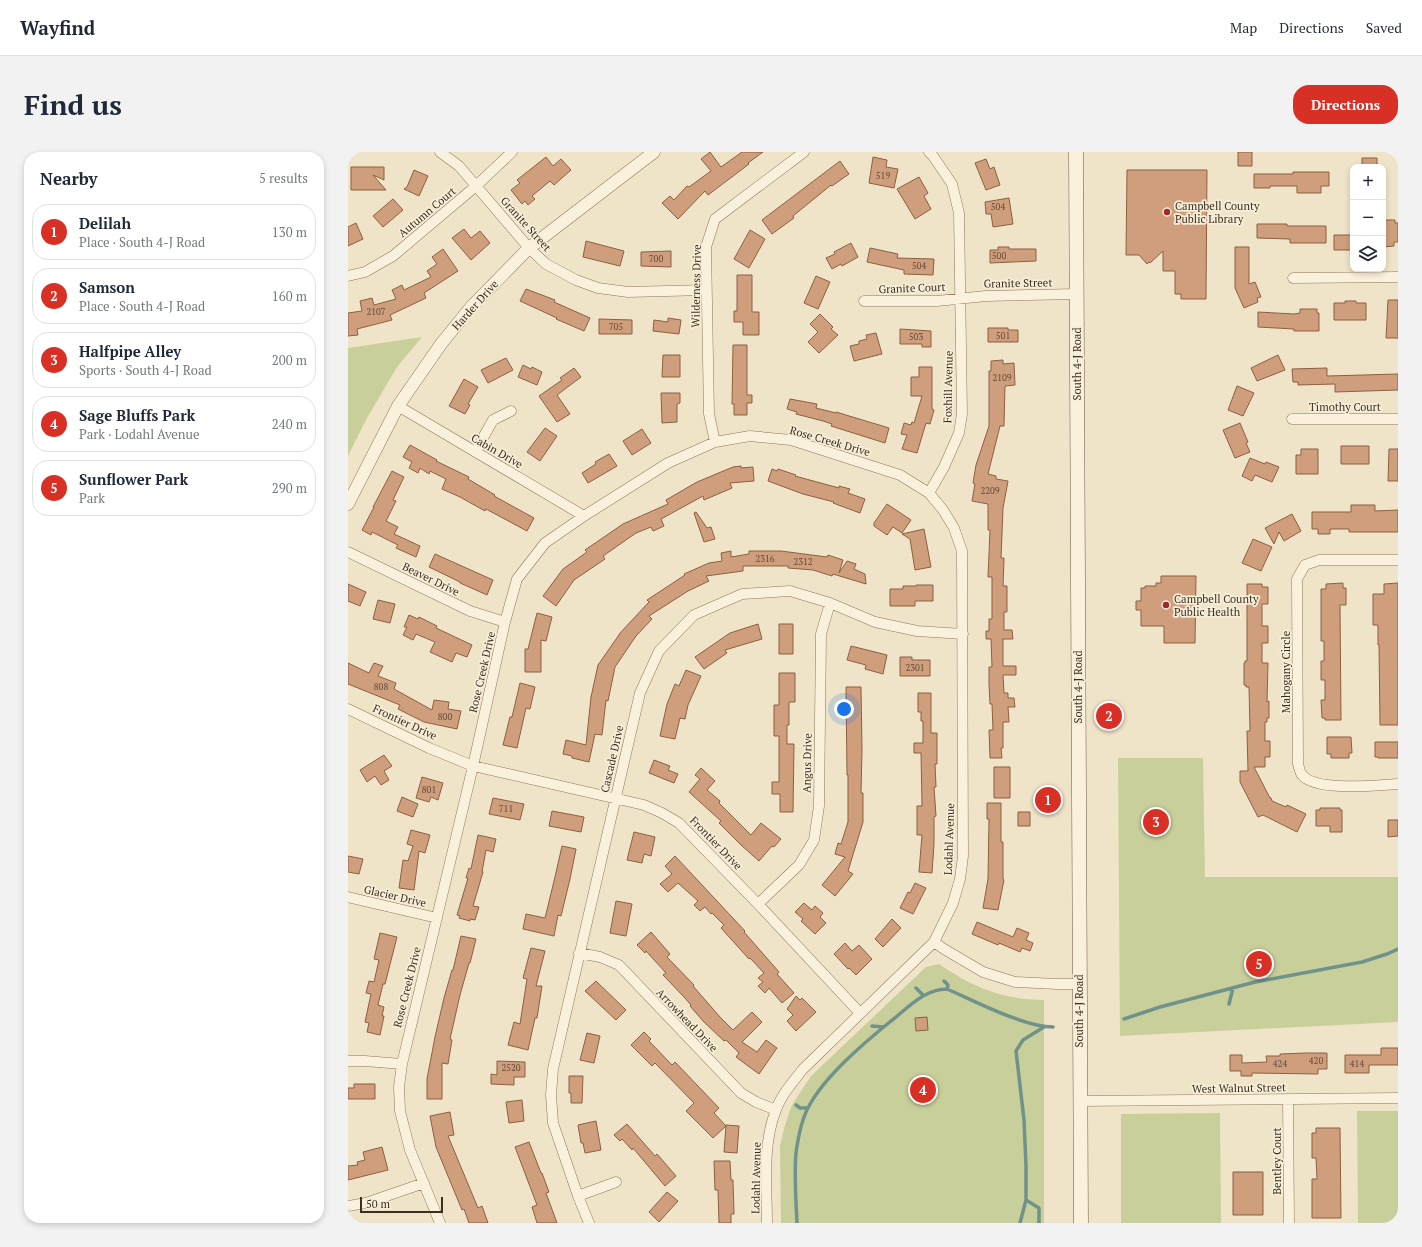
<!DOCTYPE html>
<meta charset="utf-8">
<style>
body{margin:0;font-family:"PT Serif",serif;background:#f2f2f3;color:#1f2937}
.controls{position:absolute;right:12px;top:12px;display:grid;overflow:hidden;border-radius:8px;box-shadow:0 2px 6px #0003}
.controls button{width:36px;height:36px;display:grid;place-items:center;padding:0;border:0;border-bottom:1px solid #e0e1e3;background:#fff;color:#1f2937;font:20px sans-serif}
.scale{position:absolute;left:12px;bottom:10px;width:83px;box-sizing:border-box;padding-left:4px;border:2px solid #3d2e20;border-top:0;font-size:11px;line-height:14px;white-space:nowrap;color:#3d2e20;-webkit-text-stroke:3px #f7eed8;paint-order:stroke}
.you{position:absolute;left:496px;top:557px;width:14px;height:14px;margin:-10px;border:3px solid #fff;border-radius:50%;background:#1a73e8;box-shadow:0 0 0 6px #1a73e833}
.badge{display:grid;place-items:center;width:26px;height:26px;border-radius:50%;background:#d93025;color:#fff;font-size:13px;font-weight:700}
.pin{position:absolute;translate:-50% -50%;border:2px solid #fff;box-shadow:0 1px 4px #0006}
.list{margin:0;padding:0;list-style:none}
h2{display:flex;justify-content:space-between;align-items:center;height:52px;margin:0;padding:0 16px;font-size:17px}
h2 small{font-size:13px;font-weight:400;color:#747a83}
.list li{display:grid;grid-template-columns:26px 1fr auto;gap:12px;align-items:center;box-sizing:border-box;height:56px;margin:0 8px 8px;padding:0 8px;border:1px solid #e0e1e3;border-radius:16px}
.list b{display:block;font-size:15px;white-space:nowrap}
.list p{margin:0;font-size:13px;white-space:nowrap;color:#747a83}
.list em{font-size:13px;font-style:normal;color:#747a83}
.icon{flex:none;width:22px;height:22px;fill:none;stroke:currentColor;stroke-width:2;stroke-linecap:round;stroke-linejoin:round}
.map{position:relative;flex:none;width:1050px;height:1071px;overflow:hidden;border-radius:16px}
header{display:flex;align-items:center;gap:24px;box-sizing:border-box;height:56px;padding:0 20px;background:#fff;border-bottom:1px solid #e0e1e3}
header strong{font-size:19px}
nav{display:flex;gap:22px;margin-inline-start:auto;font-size:14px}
.intro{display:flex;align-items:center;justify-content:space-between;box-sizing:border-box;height:96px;padding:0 24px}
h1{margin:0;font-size:28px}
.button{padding:10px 18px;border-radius:16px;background:#d93025;color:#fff;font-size:14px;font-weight:700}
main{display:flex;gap:24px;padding:0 24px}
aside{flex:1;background:#fff;border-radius:16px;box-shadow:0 2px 6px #0003}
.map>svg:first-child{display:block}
</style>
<header>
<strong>Wayfind</strong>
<nav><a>Map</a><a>Directions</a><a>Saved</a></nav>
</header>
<div class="intro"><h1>Find us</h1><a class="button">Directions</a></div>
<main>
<aside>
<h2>Nearby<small>5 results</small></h2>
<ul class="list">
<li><span class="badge">1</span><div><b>Delilah</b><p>Place · South 4-J Road</p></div><em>130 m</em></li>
<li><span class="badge">2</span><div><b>Samson</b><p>Place · South 4-J Road</p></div><em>160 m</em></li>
<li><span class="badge">3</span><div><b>Halfpipe Alley</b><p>Sports · South 4-J Road</p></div><em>200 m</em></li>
<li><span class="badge">4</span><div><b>Sage Bluffs Park</b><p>Park · Lodahl Avenue</p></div><em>240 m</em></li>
<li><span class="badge">5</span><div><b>Sunflower Park</b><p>Park</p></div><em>290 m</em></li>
</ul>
</aside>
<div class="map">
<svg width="1050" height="1071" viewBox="0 0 1050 1071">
<rect width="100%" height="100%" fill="#f0e4c8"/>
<path fill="#c9cf9b" d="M74 185 49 215 19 266 0 304V196Z
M770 606H855L857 725H1050V870L772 884Z
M591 812C627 836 652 847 696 848V1071H433L432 994 437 973 444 953 463 924 578 815Z
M1009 959H1050V1071H1010Z
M872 961 873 1071H773V962Z"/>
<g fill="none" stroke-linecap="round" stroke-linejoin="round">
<path stroke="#6f938a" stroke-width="3.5" d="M596 829 600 833 599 837
M568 836 575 843
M881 852 885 836
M776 867 812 855 907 830 1014 810 1039 802 1050 797
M524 874 535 875
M448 953 452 956H460
M678 1048 691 1056V1071
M449 1071C448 1048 446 1023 448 1001 450 986 453 968 461 954 477 924 516 891 543 869 560 856 576 837 599 837 627 849 676 875 705 875
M672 1071 678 1048V1014L676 968 668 899 675 888 696 875"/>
</g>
<path fill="#cf9f7d" stroke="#8d5f41" d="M362 0 373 15 394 0H415L400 11 401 12 360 43 357 39 330 67 314 51 322 44 326 48 339 34 341 35 363 19 353 7Z
M890 0H904V14H890Z
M198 5 205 14 213 7 223 18 206 33 202 29 184 44 187 47 180 53 177 49 174 52 163 38 172 31 169 28Z
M525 5 539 8 538 15 550 17 546 36 521 31Z
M1014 6H1029V15H1014Z
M638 7 642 17 646 15 652 33 638 38 627 11Z
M492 9 501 22 484 34 483 33 445 64 446 66 424 82 414 68Z
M3 15H36V28L25 23 38 38H3Z
M66 18 80 24 71 44 56 37 59 35Z
M779 18H859L858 147H833V142H827V119H815V99L802 111 801 110 799 112 791 103H778Z
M945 20H981V34H973V41H949V34H922V36H906V22H945Z
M571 25 580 41 576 44 583 57 567 67 549 37Z
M661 46 665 72 645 75 643 62H638L637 50Z
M45 47 55 58 35 75 25 64Z
M1035 68H1047V71H1050V90H1046V94L1035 95Z
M8 71 15 87 0 94V75Z
M909 72H939V74H978V91H942V87L909 86Z
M116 77 123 86 132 79 142 91 123 108 104 86Z
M402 78 417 87 401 116 386 107Z
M986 83H1005V98H986Z
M238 89 276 99 272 114 235 105Z
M503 91 510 105 494 114 493 112 484 117 478 106 487 102 486 100Z
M650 95H661V97H688V109L642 111V98H650Z
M887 95H901V132L907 130 913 145 909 146 910 150 896 156 887 136Z
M522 96 550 102 549 106 586 107 585 123 556 122V118L519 110Z
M95 97 110 119 76 141 78 146 42 163 44 168 9 177 10 183 0 184V161L14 159 12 149 24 146 26 153 48 147 44 138 54 133 56 138 83 125 79 119 89 112 84 105Z
M323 99V115L293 114V100Z
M389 123H404V160H411V183H395V170H386V159H389Z
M468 124 482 130 470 157 456 151Z
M178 137 207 148 206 150 242 166 236 179 208 167 209 166 172 149Z
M1040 148H1050V186H1038Z
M997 149H1008V151H1018V168H986V151H997Z
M952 157H969V161H971V179H946V177L910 175V160L946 162 952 161Z
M472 162 485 175 483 177 490 183 471 201 460 190 470 180 462 172Z
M320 166 333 168 331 182 305 179 306 168 320 170Z
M251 167 284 168V182H251Z
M640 176H660V178H670V190H640Z
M552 177 583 179V195H574V192H552Z
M528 181 534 202 506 209 502 194 511 192V189L519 187 518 183Z
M385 193H399V243H404V251H399V263H386V252H384Z
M315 203H332V225H314Z
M930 203 937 218 909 229 903 216Z
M158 206 165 218 140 231 133 218Z
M655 208V212L666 211 667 233 657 234 656 274H652L640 322 648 324V327L660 329 655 356 653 406H656L655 434H659V460H656V478H664L665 487H655V514H668V523H655L656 541H660V546H666L667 555H660L661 570H655V596H653L654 606H642L641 578H645L644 552H642L641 532V515H644L643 487H638V479H641V467H644V425H640L642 378H640V352L624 349 627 332 625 331 628 313 641 274V219H643V209Z
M175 213 183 217 184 215 194 220 189 233 170 225Z
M571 215H584V257L586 258 582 272 578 271 569 301 554 297 559 283 553 282 556 271 563 273 564 270 566 271 574 244H563V225H571Z
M226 216 233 225 209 243 222 262 209 270 191 244 214 228 212 226Z
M979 216V224L1050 222V238L987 240V232L950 233V230H945L944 217Z
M116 227 130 235 120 252 122 253 117 262 101 254Z
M889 234 906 241 895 264 880 258Z
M313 241H332V251L329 252V270L314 271Z
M442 247 469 252 468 256 488 261V260L541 276 537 291 483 274 484 272 475 269 448 262 449 260 439 257Z
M892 271 900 290 898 291 902 300 887 306 875 278Z
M197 276 209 284 192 309 179 300Z
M294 277 303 291 284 303 275 289Z
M62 293 89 308 88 309 121 325 120 327 147 343 146 344 186 366 179 379 138 357 137 359 112 345 94 337 98 327 82 319 81 322 72 316 70 321 61 316 64 310 55 305Z
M993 294H1021V312H993Z
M953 297H970V322H948V303H953Z
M1041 297H1050V329H1040Z
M261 302 269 314 240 331 234 321 248 312 247 310Z
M902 306 917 312 918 310 931 315 924 330 907 323 904 329 894 324Z
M393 314V316L405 315 406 329 382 331 384 336 356 348 355 344 313 367 316 374 305 379 303 375 288 381 255 404 257 407 226 428 208 454 195 444 215 417 239 400 237 398 275 372 320 352 318 348 349 330 385 315Z
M424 317 429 319 430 317 448 323 447 324 491 336V334L502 337 500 341 517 347 512 361 485 351 486 350 455 342 420 329Z
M44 319 56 325 45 348 48 349 38 369 50 375 46 382 72 394 68 405 48 396 50 393 24 380 23 383 14 378 26 355H25Z
M539 352 563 368 554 381 545 375 539 383 526 374V371Z
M1003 353H1027V359L1050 358V380H1001V377H982V382H970V377H964V360H1003Z
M348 360 359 376 363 375 367 387 356 390 346 361Z
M944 362 953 379 936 389 931 380 926 392 917 376Z
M576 377 583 415 567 418 562 387 554 382Z
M905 387 924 395 913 419 894 411Z
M383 399V405L401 402V399H433L479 405 480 403 495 408 491 421 499 409 508 412 506 417 517 422 518 432 485 422 484 424 465 418 440 416V414H395V419L358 424 361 429 340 439 301 464 304 467 288 484 267 515 260 549 258 548 254 583 247 582 241 610 224 606V604L215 602 218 588 238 593 243 545 250 513 273 480 301 450 299 448 337 423 336 422 361 411 374 409 373 401Z
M87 402 145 428 139 443 112 431V430L81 415Z
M813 424H848L847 491H816V474H793V458H788V449H793V436H797V434H808V431H813Z
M995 431V436H998V453H992L993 568H977V566H974L973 548H977V528H973V509H976V489H973V437H978V432Z
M1050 431V573H1032L1031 493H1030V473H1025V442H1036V432Z
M0 432 18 440 12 454 0 449Z
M899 432H914V435H920V452H914V474H920V491H914V511H920L919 550 921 549V566H919V570H917V589H922V605H917V615H906L922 646H923L924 649 938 655 939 653 958 662 949 680 915 663 910 665 892 630V619H900L899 579H902L901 535H898V533H896V511H897V509H899Z
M568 433H585V449H567V454H542V437H555V434H568Z
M30 448 47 452 42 471 25 467Z
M189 461 204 465 198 489 193 488V520H177V497H180Z
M61 463 70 467 71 465 89 474 88 476 124 493 119 505 108 501 104 510 82 500 87 490 68 482 65 488 55 483 59 475H56Z
M410 472 414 487 377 498 379 501 356 517 347 505 382 481Z
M431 472H445V502H431Z
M503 494 539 503 535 522 517 517 518 513 499 508Z
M552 505H564V508H582V524H552Z
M0 511 21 521 26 511 35 514 30 524 48 531 46 537 84 558 86 548 101 550 100 557 113 559 109 577 76 570 50 557 52 553 0 532Z
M338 518 353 524 340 553 337 567 332 566 327 587 312 584 319 552 327 532 331 534Z
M431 521H447V550H441V573H439V592H446L445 660H432V642H424V630H431V584H426V553H431Z
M172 531 187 535 182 557 178 556 169 596 155 593 162 565H164Z
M498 535H513L514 598 513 641H515V670L500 719 505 722 487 744 474 733 497 705 487 702 490 691 493 692 500 670V623H499Z
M570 541H583V581H589V612H587L588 635H586L588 664 586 665V692L584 721 571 720 574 683H569V654H574L573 601H566V591H575V569H573V560H570Z
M979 585H1003L1004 601H1001V606H983V602H979Z
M1027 590H1050V606H1030V605H1027Z
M36 603 44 614 36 619 41 628 33 633 27 624 19 630 12 618Z
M306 608 322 614 320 618 330 622 326 631 301 621Z
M646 615H662V646H646Z
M353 616 367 629 359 638 372 649 371 651 403 683 413 671 433 687 426 695 424 694 411 709 393 693 371 671 373 669 341 640 352 627 347 623Z
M74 625 95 631 90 648 83 645 81 650 68 646Z
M54 645 70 652 65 665 49 659Z
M145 646 176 652 172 668 141 662Z
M639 651H653V690H655V727L656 728 650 758 635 756 640 727 641 667H639Z
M972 656H992V658H994V680H982V674H968V658H972Z
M204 659 236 665 233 680 201 674Z
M670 660H682V674H670Z
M1040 668H1050V684L1040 685Z
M63 678 82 683 77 701 71 699 66 738 51 736 55 708 60 709 65 694 59 692Z
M286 680 307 685 303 704 296 702 294 711 279 708Z
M130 683 148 687 145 700 138 698 134 720H135L125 754 131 755 127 768 122 767V769L111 766 112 764 109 763 120 726H118L121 716 123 717Z
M214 694 228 697 222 727 213 764 210 763 206 784 175 777 178 762 197 766 207 725Z
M0 704 15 707 11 722 0 720Z
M327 704 397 779 396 780 431 820 429 822 446 841 434 851 421 836 417 841 410 834 415 830 410 826 416 821 402 806 401 807 373 776 376 773 364 761 363 762 357 755 352 759 346 753 350 749 330 731 320 740 312 732 324 722 317 714Z
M567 731 578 736 565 762 552 756 560 740 562 741Z
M268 749 284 752 278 784 262 781Z
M456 751 464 758 467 754 475 761 472 765 478 771 467 782 453 769 455 767 447 760Z
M544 767 553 776 535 795 527 787Z
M629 770 665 785 669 776 681 781 678 788 685 791 682 799 674 796 672 800 651 791 650 793 624 782Z
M303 780 322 802 319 805 346 833 345 834 372 865 385 878 404 860 414 870 394 890 409 900 418 888 429 896 411 922 388 905 391 901 378 888 376 889 355 869 342 854 343 853 336 845 315 823 318 821 298 799 297 801 289 793Z
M32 781 49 785 37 832H35L30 853 36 855 34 864H36L32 883 19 880 21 871 17 870 23 842 18 841 21 829 26 830 31 808 26 807Z
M113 784 128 787 122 811H121L112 843 102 887 104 888 100 912 94 911V947H79V927L87 885 96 846 104 818H105Z
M497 791 504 799 511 793 524 807 508 823 501 816 500 817 486 802Z
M183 796 197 799 188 834H194L189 866H187L180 898 160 893 166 870 172 872 179 827 175 826Z
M248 829 278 858 268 868 237 839Z
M448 844 452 848 454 846 468 860 448 879 439 869 445 863 439 857Z
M579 865 580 878 568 879 567 866Z
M296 880 303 887 301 889 324 913 327 910 371 956 366 961 378 974 365 986 338 959 346 951 307 911 304 914 283 893Z
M239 881 252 884 246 911 232 908Z
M1033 896H1050V913H1021V921H997V903H1033Z
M957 901H979V917H970V922L904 921V924H893V919H882V903H894V911L919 910 918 904H932V902Z
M149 909 177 910V925H166V933L143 932V922L149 923Z
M221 924H235L234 951H223V941H221Z
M6 932H27V947H0V936H6Z
M174 948 176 969 161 971 158 950Z
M102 960 106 983 100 984 130 1056 134 1054 140 1071H121L116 1057 114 1058 88 995 82 964Z
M248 969 253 998 237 1001 235 991H233L230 973Z
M279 972 307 1004 309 1002 328 1024 317 1034 285 996 284 998 274 987 272 989 266 983Z
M378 973 391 974 389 1001 376 1000Z
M968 976H992L993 1066H964V1027H969L968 1006H964V981H968Z
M181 990 193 1021H194L201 1040 198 1041 209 1071H189L184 1055 189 1053 167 995Z
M34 995 40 1018 0 1028V1014L10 1013 9 1010 17 1008 15 1000Z
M366 1009H382L383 1028H385L386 1062H383V1071H371L370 1038H367Z
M885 1020H915V1063H885Z
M319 1040 330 1049 311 1070 301 1060Z"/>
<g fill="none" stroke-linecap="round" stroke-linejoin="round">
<g stroke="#8d765c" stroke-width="11">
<path id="minor" d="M92 0 111 14 181 96 198 112 228 128 250 136 280 140 358 138
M581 0 585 4 604 32 611 61 614 262 611 281 596 315 581 341
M0 124 17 120 45 104 128 34 164 0
M945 126 1050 125
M516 149H589L638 144 729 142
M50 254 236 364
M944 267H1050
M367 290 361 262 358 95 367 67 456 0
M127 300 145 268 163 259
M0 400 122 459 157 470
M1050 408H971L957 413 949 427 950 612C951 615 952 621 954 623 968 640 1029 633 1050 632
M0 557 81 596 125 614 296 653 314 661 331 671 410 752 512 861
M0 745 89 766
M410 752 451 713 466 688 471 654 473 482 482 451
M586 790 596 797 635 820 667 830 709 832H731
M231 801 252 805 271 813 393 941 408 950 428 958
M0 909H17L54 912
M940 948 941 1071
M732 949 1050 946
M230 1044 268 1030
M0 1054 18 1051 76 1031
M92 1071 62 998 52 959 51 935 54 912 125 614 157 470 169 427 197 391 236 364 320 311 367 290 402 284 443 288 552 323 581 341 595 358 606 376 614 399 615 704 612 727 605 751 586 790 455 917C445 930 433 943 428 958 414 993 419 1034 419 1071
M241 1071 230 1044 205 971 203 943 205 917 292 541 311 499 346 463 394 442 442 439 482 451 527 470 569 479 615 482"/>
</g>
<g stroke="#8d765c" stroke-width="13">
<path id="tertiary" d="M0 352 50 254 93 192 123 155 181 96 306 0"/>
</g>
<g stroke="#6f573f" stroke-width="15">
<path id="secondary" d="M728 0 733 1071"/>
</g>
<use href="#minor" stroke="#faf1dc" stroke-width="10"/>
<use href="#tertiary" stroke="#faf1dc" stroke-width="12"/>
<use href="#secondary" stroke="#faf1dc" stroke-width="14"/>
</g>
<g fill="#9e2a2b" stroke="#f7eed8" stroke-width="1.5">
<circle cx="819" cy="60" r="4"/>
<circle cx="818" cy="453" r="4"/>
</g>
<g text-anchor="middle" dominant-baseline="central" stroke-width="3.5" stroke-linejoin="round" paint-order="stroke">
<g font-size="9" fill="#624a37">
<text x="535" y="24">519</text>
<text x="650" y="55">504</text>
<text x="651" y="104">500</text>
<text x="308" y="107">700</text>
<text x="571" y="114">504</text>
<text x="28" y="160">2107</text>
<text x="268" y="175">705</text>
<text x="655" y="184">501</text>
<text x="568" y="185">503</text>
<text x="654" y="226">2109</text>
<text x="642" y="339">2209</text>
<text x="417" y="407">2316</text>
<text x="455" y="410">2312</text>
<text x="567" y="516">2301</text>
<text x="33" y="535">808</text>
<text x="97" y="565">800</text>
<text x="81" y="638">801</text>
<text x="158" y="657">711</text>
<text x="968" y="909">420</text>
<text x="932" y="912">424</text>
<text x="1009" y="912">414</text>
<text x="163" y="916">2520</text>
</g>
<g font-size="11" fill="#3d2e20" stroke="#f7eed8" text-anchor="start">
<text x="827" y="54">Campbell County<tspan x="827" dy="13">Public Library</tspan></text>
<text x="826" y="447">Campbell County<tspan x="826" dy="13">Public Health</tspan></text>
</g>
<g font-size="11" fill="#3d2e20" stroke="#f7eed8">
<text transform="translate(79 60) rotate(-40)">Autumn Court</text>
<text transform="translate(178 72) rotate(48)">Granite Street</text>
<text transform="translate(670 131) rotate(-1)">Granite Street</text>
<text transform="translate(348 134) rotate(-89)">Wilderness Drive</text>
<text transform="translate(564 136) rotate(-2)">Granite Court</text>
<text transform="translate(127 153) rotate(-48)">Harder Drive</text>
<text transform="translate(729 212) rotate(-90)">South 4-J Road</text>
<text transform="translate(600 235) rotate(-89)">Foxhill Avenue</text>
<text x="997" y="255">Timothy Court</text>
<text transform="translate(482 289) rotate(16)">Rose Creek Drive</text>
<text transform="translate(149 299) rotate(30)">Cabin Drive</text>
<text transform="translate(83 427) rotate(26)">Beaver Drive</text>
<text transform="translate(134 520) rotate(-77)">Rose Creek Drive</text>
<text transform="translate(938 520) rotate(-90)">Mahogany Circle</text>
<text transform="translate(730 535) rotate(-90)">South 4-J Road</text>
<text transform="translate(57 570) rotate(25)">Frontier Drive</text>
<text transform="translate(264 607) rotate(-77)">Cascade Drive</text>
<text transform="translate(459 611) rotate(-89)">Angus Drive</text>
<text transform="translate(601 687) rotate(-88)">Lodahl Avenue</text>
<text transform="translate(368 691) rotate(46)">Frontier Drive</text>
<text transform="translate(47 744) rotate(13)">Glacier Drive</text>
<text transform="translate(59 835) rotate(-76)">Rose Creek Drive</text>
<text transform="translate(731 859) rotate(-90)">South 4-J Road</text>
<text transform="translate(339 868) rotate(46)">Arrowhead Drive</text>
<text transform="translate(891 936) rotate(-1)">West Walnut Street</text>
<text transform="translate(929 1009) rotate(-90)">Bentley Court</text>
<text transform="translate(408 1026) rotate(-89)">Lodahl Avenue</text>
</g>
</g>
</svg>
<div class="controls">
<button>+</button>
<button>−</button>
<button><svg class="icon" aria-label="layers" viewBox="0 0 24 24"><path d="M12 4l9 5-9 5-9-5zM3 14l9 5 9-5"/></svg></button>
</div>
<div class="scale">50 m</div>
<div class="you"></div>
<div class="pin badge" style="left:700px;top:648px">1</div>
<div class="pin badge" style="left:761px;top:564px">2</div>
<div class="pin badge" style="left:808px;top:670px">3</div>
<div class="pin badge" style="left:575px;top:938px">4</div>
<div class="pin badge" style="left:911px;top:812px">5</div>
</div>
</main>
